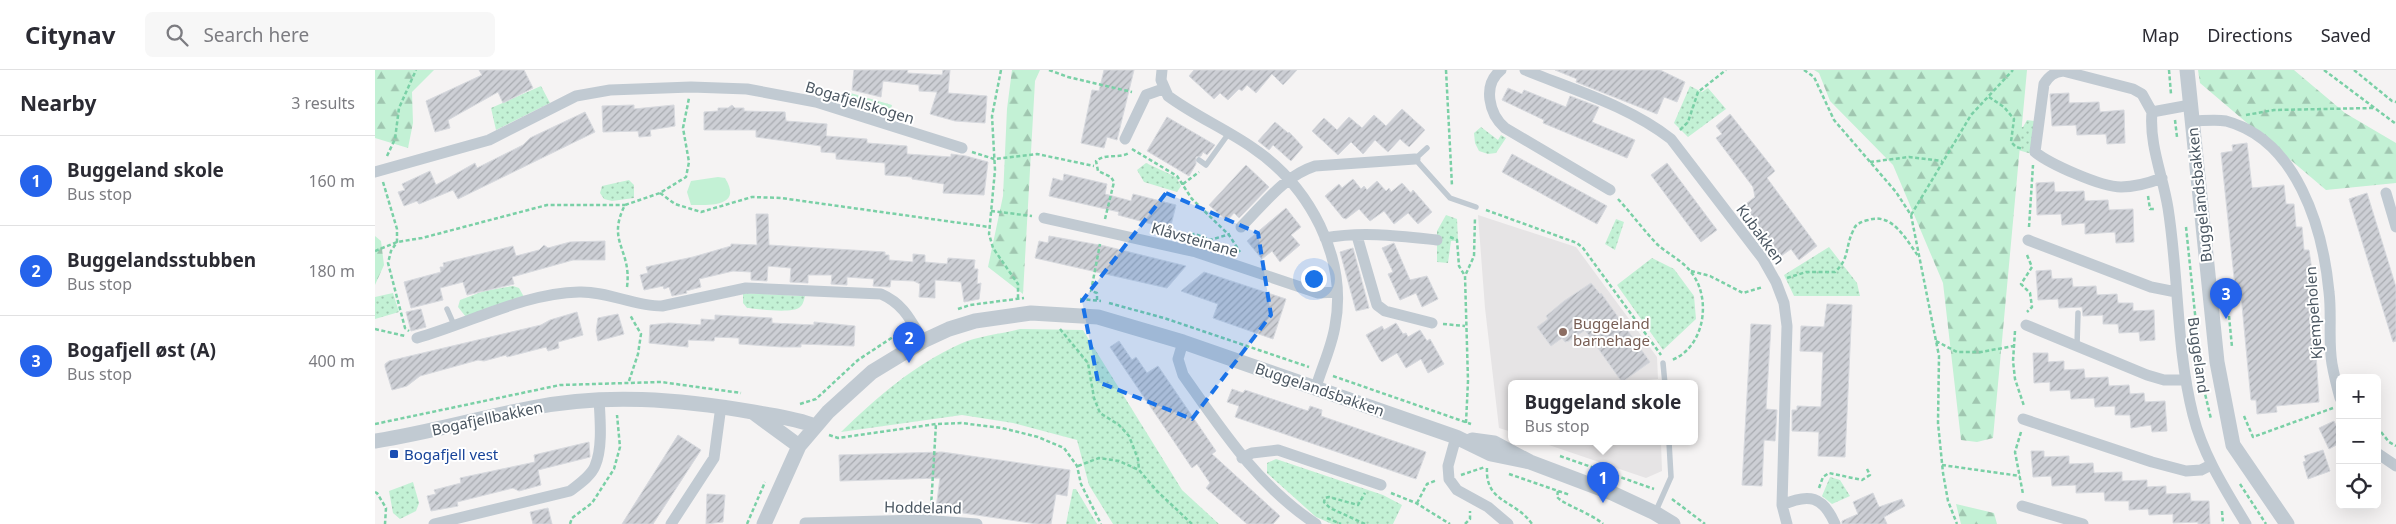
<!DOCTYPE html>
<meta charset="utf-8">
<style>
body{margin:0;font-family:"Noto Sans",sans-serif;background:#f7f7f7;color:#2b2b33}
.controls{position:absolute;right:15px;bottom:15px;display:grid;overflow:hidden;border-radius:8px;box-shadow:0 5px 20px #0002}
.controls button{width:45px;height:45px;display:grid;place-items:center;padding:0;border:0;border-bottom:1px solid #e1e1e2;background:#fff;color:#2b2b33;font:25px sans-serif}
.you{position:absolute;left:938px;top:208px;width:18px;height:18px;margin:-12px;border:4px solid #fff;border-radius:50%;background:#1a73e8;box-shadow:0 0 0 8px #1a73e833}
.badge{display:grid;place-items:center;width:32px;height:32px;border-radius:50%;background:#2563eb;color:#fff;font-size:16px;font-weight:700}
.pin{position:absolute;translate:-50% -41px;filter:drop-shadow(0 1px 2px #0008)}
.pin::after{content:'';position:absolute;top:26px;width:18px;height:15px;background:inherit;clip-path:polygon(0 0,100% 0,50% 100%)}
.popup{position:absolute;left:1133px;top:310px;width:190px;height:65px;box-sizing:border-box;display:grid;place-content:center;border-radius:8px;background:#fff;filter:drop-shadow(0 1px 4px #0005);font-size:16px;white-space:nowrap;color:#7c7c81}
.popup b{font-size:19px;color:#2b2b33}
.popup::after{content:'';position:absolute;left:50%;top:100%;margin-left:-10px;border:10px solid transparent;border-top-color:#fff}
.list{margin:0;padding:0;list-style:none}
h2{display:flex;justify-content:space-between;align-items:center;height:65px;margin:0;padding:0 20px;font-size:21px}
h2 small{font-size:16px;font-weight:400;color:#7c7c81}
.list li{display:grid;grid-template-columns:32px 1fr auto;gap:15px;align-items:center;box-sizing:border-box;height:90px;padding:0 20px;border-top:1px solid #e1e1e2}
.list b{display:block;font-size:19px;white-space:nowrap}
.list p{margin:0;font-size:16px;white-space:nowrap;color:#7c7c81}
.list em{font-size:16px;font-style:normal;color:#7c7c81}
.icon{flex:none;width:28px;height:28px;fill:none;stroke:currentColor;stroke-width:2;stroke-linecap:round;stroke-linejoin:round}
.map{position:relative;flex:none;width:2021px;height:454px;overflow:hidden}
header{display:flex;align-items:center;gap:30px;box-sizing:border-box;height:70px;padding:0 25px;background:#fff;border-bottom:1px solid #e1e1e2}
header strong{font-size:24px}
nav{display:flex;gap:28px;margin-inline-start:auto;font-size:18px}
.search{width:350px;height:45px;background:#f7f7f7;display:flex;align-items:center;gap:12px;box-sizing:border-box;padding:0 18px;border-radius:8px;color:#7c7c81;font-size:19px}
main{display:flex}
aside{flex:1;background:#fff}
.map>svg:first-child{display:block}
</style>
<header>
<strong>Citynav</strong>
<div class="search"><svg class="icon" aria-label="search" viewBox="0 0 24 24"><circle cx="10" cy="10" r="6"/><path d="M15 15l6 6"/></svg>Search here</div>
<nav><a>Map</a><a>Directions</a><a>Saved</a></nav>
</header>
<main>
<aside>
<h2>Nearby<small>3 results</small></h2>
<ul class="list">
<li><span class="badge">1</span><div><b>Buggeland skole</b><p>Bus stop</p></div><em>160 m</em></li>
<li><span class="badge">2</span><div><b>Buggelandsstubben</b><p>Bus stop</p></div><em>180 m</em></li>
<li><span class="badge">3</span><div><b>Bogafjell øst (A)</b><p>Bus stop</p></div><em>400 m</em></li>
</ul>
</aside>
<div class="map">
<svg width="2021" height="454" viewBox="0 0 2021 454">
<defs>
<pattern id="grass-dots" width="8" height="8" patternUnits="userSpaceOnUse" patternTransform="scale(1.25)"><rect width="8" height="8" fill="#c3f1d5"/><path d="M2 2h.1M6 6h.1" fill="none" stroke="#a0c6b0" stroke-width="1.8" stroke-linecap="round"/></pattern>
<pattern id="forest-firs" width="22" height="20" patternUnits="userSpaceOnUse" patternTransform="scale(1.25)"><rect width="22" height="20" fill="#c3f1d5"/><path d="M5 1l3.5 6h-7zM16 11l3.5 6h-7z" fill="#a0c6b0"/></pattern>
<pattern id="building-hatch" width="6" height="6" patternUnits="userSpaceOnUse" patternTransform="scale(1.25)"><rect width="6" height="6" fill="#cdcfd5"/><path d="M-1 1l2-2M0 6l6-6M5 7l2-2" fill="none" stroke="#a8abb0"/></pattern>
</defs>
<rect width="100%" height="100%" fill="#f5f3f3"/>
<path fill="#e6e4e5" d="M1103 145 1201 177 1282 287 1283 309 1227 314H1137V362L1124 358 1110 238Z
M1165 372H1286L1287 401 1271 408Z"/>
<path fill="url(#grass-dots)" d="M166 16 175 33 121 60 116 38Z
M1315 16 1327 22 1333 18 1351 39 1313 67 1299 53Z
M472 22 517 35 513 48 467 34 464 29 467 24Z
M1652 50 1660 51 1657 84 1643 80 1637 55 1648 57Z
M1106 57 1123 70 1126 65 1131 68 1121 83 1113 84 1104 81 1100 73 1099 63Z
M771 93 801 107 806 116 802 122 769 112 762 100Z
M254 110 259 115V128L237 131 229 129 225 123 227 116Z
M1071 145 1082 149 1083 171H1076L1073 193 1062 192V161Z
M1241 149 1249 152 1240 180 1230 174Z
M1454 177 1482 213 1485 226H1419L1409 205Z
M1277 188 1299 199 1319 226 1321 249 1288 280 1242 215Z
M138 216 144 218 149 227 91 247 83 237 85 230 109 221Z
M18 223 24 242 0 249V227Z
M368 223 430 226C429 230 428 235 425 237 418 244 382 239 372 238L368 233Z
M645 259 708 260 807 420 844 454H738L714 415 702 370 638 353 587 345 466 362C501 328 540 294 585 274 603 266 626 264 645 259Z
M901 389 1008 425 1027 435 1018 454H957L941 447 892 403V393Z
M1455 407 1465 410 1475 426 1457 434 1447 426Z
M38 412 44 433 41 441 25 449 18 443 14 421Z
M698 419H701L722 454H691Z"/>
<path fill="url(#forest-firs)" d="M0 0H59L37 22 38 53 33 78 0 68Z
M637 0H665L660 11 648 224 613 197 628 126 632 39Z
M1439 0H1652L1618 368 1602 372 1586 370 1568 213 1518 95 1455 31 1444 3Z
M1823 0H1919L1970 43 2021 73V113L1951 120 1825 13Z
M0 166 6 171 9 195 0 215Z
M1581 434 1619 443 1622 454H1586Z"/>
<path fill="#c3f1d5" d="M343 107 350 108C368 137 335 135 316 135L312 122 316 111Z"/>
<path fill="url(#building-hatch)" stroke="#d7d9de" d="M104 0H149L158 18 128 33 123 22 73 50 75 58 60 62 51 31 107 5Z
M479 0H533L532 3 567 5 568 0H575L573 23 612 26 610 53 580 51 555 44 562 22 544 21V15L508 11 506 27 477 20Z
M729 0H759L742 70 732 67 729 78 706 73 717 20 724 21Z
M819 0H922L908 15 897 4 881 23 872 15 867 21 864 19 853 30 845 23 839 29 814 6Z
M1180 0H1285L1310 12 1302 32 1289 27 1282 44 1201 12 1202 9Z
M1133 18 1147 24 1149 20 1191 37 1195 26 1224 37 1217 52 1260 70 1252 88 1168 53 1169 50 1127 30Z
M1694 23V33L1724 32 1725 42 1749 40 1750 73 1732 74 1731 64 1702 65 1701 55 1677 56 1675 24Z
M259 35V39L299 35 300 56 275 60 276 66 264 67 263 61 228 62 227 36Z
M357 35 360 38H369V41L410 42 411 51 452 54 451 66 492 69V73L532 76V84L576 87V84L591 86 613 92 609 125 568 123 569 114 537 109V107L510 105V93L461 89V83L446 82V76L381 67V60H329V42L343 41V38H353Z
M1027 39 1050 60 1034 77 1025 69 1013 82 1000 70 988 84 976 72 963 85 937 61 949 48 962 60 974 47 987 58 999 45 1011 56Z
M210 42 220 62 83 129 78 120 44 134 42 131 29 136 23 122 30 120 27 114 55 101 61 115 100 93 102 98 148 75 155 68Z
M1355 44 1400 101 1392 108 1442 176 1424 190 1416 179 1402 189 1364 139 1380 127 1378 117 1341 68 1347 64 1341 56Z
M792 47 840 75 832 85 828 82 826 86 821 87V94L814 106 772 81Z
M900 52 913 63 914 62 928 77 916 91 898 75 894 80 883 71Z
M1872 73 1877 118 1909 115 1911 134H1919L1921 157H1927L1929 180H1934L1943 242H1940L1943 267H1940L1944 332 1901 336 1902 342 1882 344 1881 330H1876L1866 225 1861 226 1846 83 1858 81 1857 75Z
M1137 84 1232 136 1222 154 1127 102Z
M1292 93 1342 160 1326 172 1276 105Z
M871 95 894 117 864 148 859 143 852 151 834 135Z
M689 104 732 114 730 124 756 131 758 124 801 135 795 159 743 145 744 142 674 126 678 108 688 111Z
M978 109 986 119 989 116 992 120 1002 111 1011 121 1014 118 1016 122 1027 113 1036 123 1038 120 1057 142 1043 154 1033 143 1019 154 1009 141 995 151 984 139 971 149 968 148 950 126 964 114 967 118Z
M1679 112 1680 122 1709 121 1710 131 1733 130 1734 140 1758 139 1759 172 1741 173 1740 162 1710 164V153L1687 155 1686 144 1662 145 1661 113Z
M1992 123 2021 217V271L2018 272 1974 129Z
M911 138 926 157 916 165 925 175 905 192 897 181 887 189 872 171Z
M381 144H393L394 175 510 182V185H514V190L538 192V184L550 185V192L572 194 573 188 600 190 599 199H603L602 214 606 213 604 229 589 232 586 212 560 210V228L544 227 545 214 539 211 516 210 515 217 498 216 499 209 472 207V215L456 214 457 205H433V213L415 212 416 198 393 196 392 211 376 210V202L358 201 324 209 326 217 311 221 312 223 297 226 294 217 289 219 288 216 269 220 265 205 273 203 271 197 318 187 356 176V174L382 175Z
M674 166 730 176 811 196 792 218 660 188 664 171 673 173Z
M230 171V190H198L137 207 139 214 92 225 88 212 65 218 68 230 36 238 29 212 66 202 65 197H69L68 193 138 176 141 186 164 180 169 175 173 178 195 172Z
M1019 173 1035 210 1052 206 1063 229 1047 237 1041 223 1025 230 1013 204 1018 202 1007 178Z
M978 178 994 238 981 241 965 182Z
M1676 200 1677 209 1697 208 1698 217 1721 216 1722 225 1742 224 1743 233H1758V241L1779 240 1780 270 1765 271 1764 262 1744 263 1743 254H1728V245L1708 246 1707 237 1684 238 1683 229 1663 230 1661 201Z
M829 202 911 229 898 269 838 248 843 234 806 221Z
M1216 213 1225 224 1226 223 1275 292 1247 312 1210 260 1194 271 1190 272 1187 268 1176 276 1162 257 1173 249 1171 246 1189 231Z
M1452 234 1477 235 1470 387 1443 386 1444 362 1417 361V340H1422V336L1446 337 1448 282 1425 281 1426 256 1449 257Z
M46 239 51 257 36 261 31 242Z
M202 242 208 265 183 272 184 278 173 281 171 277 132 287 131 285 109 291 103 290 45 306 32 316 17 320 10 297V294L14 291 166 255 175 250Z
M243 244 249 264 223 271 221 261 223 248Z
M340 245 397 248V253L439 255V252L480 256 479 276 426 274V277H407L364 274V268L340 267 339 271 313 270V277L274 273 275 255 294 253 326 255V249L340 250Z
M1021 253 1028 264 1031 263 1033 267 1045 260 1052 271 1055 269 1069 294 1053 303 1046 289 1031 298 1022 283 1007 292 1005 290 991 265 1007 256 1009 260Z
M1376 254 1396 255 1391 339 1402 340 1400 371 1389 370 1387 416 1367 415Z
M744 271 757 290 761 287 772 303 783 296 841 381 837 384 905 446 898 454H872L831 418 835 413 822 394 817 398 735 277Z
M1658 283H1673V292L1689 291V300L1709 299 1710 308 1733 307 1734 316 1754 315 1755 324 1769 323 1770 332 1790 331 1792 361 1777 362 1776 355 1756 358 1755 345H1740V336L1720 337 1719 328 1696 329 1695 320 1675 321V312L1659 313Z
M857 319 868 323 870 320 933 341 935 336 947 340 946 346 1051 382 1041 409 860 347 864 336 852 332Z
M1959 351 1965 364V373L1954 379 1944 358Z
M303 365 326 380 278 454H247Z
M214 372 215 387 163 400 166 415 144 421 138 418 82 432 83 436 56 441 52 426 61 424 59 420 86 413 85 408 160 392 159 385Z
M1948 380 1955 401 1933 409 1928 392 1931 391 1929 386Z
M1656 381H1669V387L1694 386V394L1718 393 1719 403 1747 402V411L1772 410V417L1791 416V424L1815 423 1816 431H1834L1835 454H1823V452L1798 453V444L1774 445 1773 439 1754 440V431H1730L1729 422 1701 423V415L1677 416 1676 406 1658 407Z
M567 382 695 400 692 426 681 424 676 454H662L561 439 565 408 465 411 464 385Z
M1498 423 1504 437 1527 429 1530 436 1509 447 1512 454H1467V451L1483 444 1478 432Z
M332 424 350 425 348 452 331 454Z
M173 438 177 454H158L155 442Z"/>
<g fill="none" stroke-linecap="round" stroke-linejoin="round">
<path stroke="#7ad0a6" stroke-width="2.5" stroke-dasharray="4 2.5" stroke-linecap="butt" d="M626 0 617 46 620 100 614 164 618 178 643 214V228
M674 0 693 7 757 22
M1071 0 1077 116
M1429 0 1439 7 1459 50 1521 122 1536 145 1564 286 1563 353 1568 403 1573 431 1582 454
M1794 0 1796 24
M1949 0 2021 54
M1979 0 2017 31 2021 32
M1614 27 1629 37 1639 49 1636 72 1641 77 1648 79
M1871 45 1899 40 1998 38
M1800 50 1802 67
M1305 60 1313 52 1323 22 1351 0
M757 79 802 106 817 129 854 165 865 182
M597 82 619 89 662 84 719 96
M12 86 20 69 24 38 41 0
M1495 92 1534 87 1567 91
M8 112 22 159V172L16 181 13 193 30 258 34 261
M808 114 824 102
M285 123 300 134 326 142 377 127 406 128 614 157
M1773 126 1775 139H1781
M1243 129C1257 144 1269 161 1283 175 1293 184 1308 191 1316 202 1337 228 1330 277 1297 290
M1111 140 1202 173 1208 178 1286 285
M616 141 657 146
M1536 145 1596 45 1638 0
M730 149 739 112 736 107 723 101 721 91C731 83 743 89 754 83
M1654 157 1658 95
M1811 157 1827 311 1836 349
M809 165 820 164 835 170 855 164
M1075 167 1082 170 1084 196 1090 206
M0 181 22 172 47 168 172 135H250
M1652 185 1657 197 1646 214 1655 223 1657 237 1652 242
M1316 201 1335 206 1368 223 1388 217
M1412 208 1431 202H1460C1475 188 1470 177 1478 161 1480 154 1486 152 1493 150 1518 142 1531 170 1544 187
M252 217C257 179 231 172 250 135L285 123 311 107 314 92 308 58 314 28
M705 229 726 231
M722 230V223L716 221 725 174
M734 233 789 248 934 297
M583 239 595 235 649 228
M1854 246 1857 277
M1068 254 1090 256
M0 259 30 266
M685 259 713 293 719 328 725 343 744 355 754 366 763 389 764 400
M1640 261 1638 291 1640 309 1649 336
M1561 271 1582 282H1606L1639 276
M958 306 1096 354
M254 311 263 284 266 264 255 245
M425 334 441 329 483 290 527 261
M1869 346 1878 367 1958 338
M1091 353 1093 311 1090 206 1099 186 1100 147
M0 354 185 315 286 312 366 323
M2002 357 2014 372 2021 376
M1646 362 1640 382 1648 424
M454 365 463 368 561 354 586 353 627 358 663 367 689 378 702 396 706 414 726 454
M1185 386 1279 419
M1567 395 1645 406
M703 396 724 388 744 391 764 400 782 421 817 454
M1112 398C1110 433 1141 430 1157 454
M1134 404 1195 425
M1086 405 1110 397
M1865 414 1891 454
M1444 418 1448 407 1454 403 1487 410 1495 405 1492 399
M1183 421 1182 427C1189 435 1216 443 1228 454
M0 422 2 423 11 438 10 454
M1016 423 1041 433 1075 454
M1297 429 1330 454
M1042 433 1052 414 1062 410
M556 437 561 354
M1847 441 1848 454
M952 448 966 454
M195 454 197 448 217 433 239 399 245 377 242 345
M372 454 390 412
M990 454 955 438 949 432 950 428 954 427 983 435 990 423
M1090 454 1095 449V441"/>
<path stroke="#c1cad2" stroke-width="5.5" d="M1052 78 1040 89 1075 128 1101 137
M824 90 831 95 854 63
M72 239 80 257
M1702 275 1703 243
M1288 293 1290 314
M1280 443 1296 407 1294 372"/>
<path stroke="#c1cad2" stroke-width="11" d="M787 0 786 10 793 26C820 46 851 59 878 78 934 116 973 187 960 256 957 276 947 297 941 317
M1126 0C1107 15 1114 44 1130 58L1235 120
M1150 0C1199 20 1254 36 1296 69L1388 189 1401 212 1409 233 1412 256 1407 435 1412 454
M1815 35 1777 42C1774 75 1788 106 1793 138 1804 207 1801 278 1818 345 1828 385 1850 419 1871 454
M1777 42 1767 24 1758 19 1688 1C1679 2 1674 6 1669 14L1660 82C1675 94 1726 117 1746 117 1760 117 1774 113 1787 108
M1817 51C1827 51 1840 49 1851 51 1922 70 1948 158 1954 222 1957 246 1953 271 1957 294 1959 305 1962 317 1965 328
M750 69 771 25 788 19
M0 102 114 70 201 26 235 20 316 17 372 19 441 32 587 78
M2011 123 2021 157
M669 148 821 182 943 223 962 222
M866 157C889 134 909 106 940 96L1040 89
M982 166 1002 235 1010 241 1057 253
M950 168C987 161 1025 166 1062 170
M1653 170 1776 217 1801 222
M1651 255 1772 305 1789 310H1810
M42 268C95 253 150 223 204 222 232 221 259 236 287 236L371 218 506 224C529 234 536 251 548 271
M808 272 803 289 808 305C847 360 883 416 941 454
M1648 349 1777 392 1811 401 1826 400 1836 395
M1081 367 1073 396 1074 409 1082 420 1113 437 1133 454
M2002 383 2021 396
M867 388 877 383 903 380 1006 415
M1407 435C1434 423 1448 426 1460 454
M1647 436 1708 454
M430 453 547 450 602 454
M59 454 195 421C204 414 216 406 220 396 228 378 225 348 224 329
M296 454 339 388 346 336"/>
<path stroke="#c1cad2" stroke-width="15" d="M1812 0 1842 292 1858 375 1912 454
M379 343 424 376
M1097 370 1119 373 1155 392 1237 423 1280 443 1298 454
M0 371C52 363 104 348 156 338 230 323 304 329 378 342 399 346 420 348 440 356
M389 454 424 376 453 342 497 302 548 271 574 259 600 251 656 243 723 247 808 272 1081 367 1116 384 1155 392"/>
</g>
<path fill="#1a73e8" fill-opacity="0.2" stroke="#1a73e8" stroke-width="4" stroke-dasharray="10 6" stroke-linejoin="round" d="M791 123 883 163 896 245 817 349 723 312 707 231Z"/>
<circle fill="#8d6e63" stroke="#fff" stroke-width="2" cx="1188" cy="262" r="5"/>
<rect fill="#1a4fb4" stroke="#fff" stroke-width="2" x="14" y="379" width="10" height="10" rx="2.5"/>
<g text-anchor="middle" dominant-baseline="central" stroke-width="4" stroke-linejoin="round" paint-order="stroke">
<g font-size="15" fill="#4a5661" stroke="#fff">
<text transform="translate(485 32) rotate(17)">Bogafjellskogen</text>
<text transform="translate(1824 125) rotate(-96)">Buggelandsbakken</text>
<text transform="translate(1386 164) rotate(54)">Kubakken</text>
<text transform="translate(820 169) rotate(16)">Klåvsteinane</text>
<text transform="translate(1938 243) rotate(-94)">Kjempeholen</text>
<text transform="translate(1824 285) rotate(82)">Buggeland</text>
<text transform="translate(945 319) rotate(19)">Buggelandsbakken</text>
<text transform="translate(112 348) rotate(-12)">Bogafjellbakken</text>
<text transform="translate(548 437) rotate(1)">Hoddeland</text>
</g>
<g font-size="15" fill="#785e54" stroke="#fff" text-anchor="start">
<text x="1198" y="253">Buggeland<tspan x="1198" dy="17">barnehage</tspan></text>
</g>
<g font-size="15" fill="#164399" stroke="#fff" text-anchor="start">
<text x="29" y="384">Bogafjell vest</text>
</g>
</g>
</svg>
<div class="controls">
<button>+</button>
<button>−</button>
<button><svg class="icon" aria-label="locate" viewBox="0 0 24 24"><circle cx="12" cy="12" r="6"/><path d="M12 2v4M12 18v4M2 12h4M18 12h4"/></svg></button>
</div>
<div class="you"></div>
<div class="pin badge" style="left:1228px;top:433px">1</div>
<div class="popup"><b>Buggeland skole</b>Bus stop</div>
<div class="pin badge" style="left:534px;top:293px">2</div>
<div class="pin badge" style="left:1851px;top:249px">3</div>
</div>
</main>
